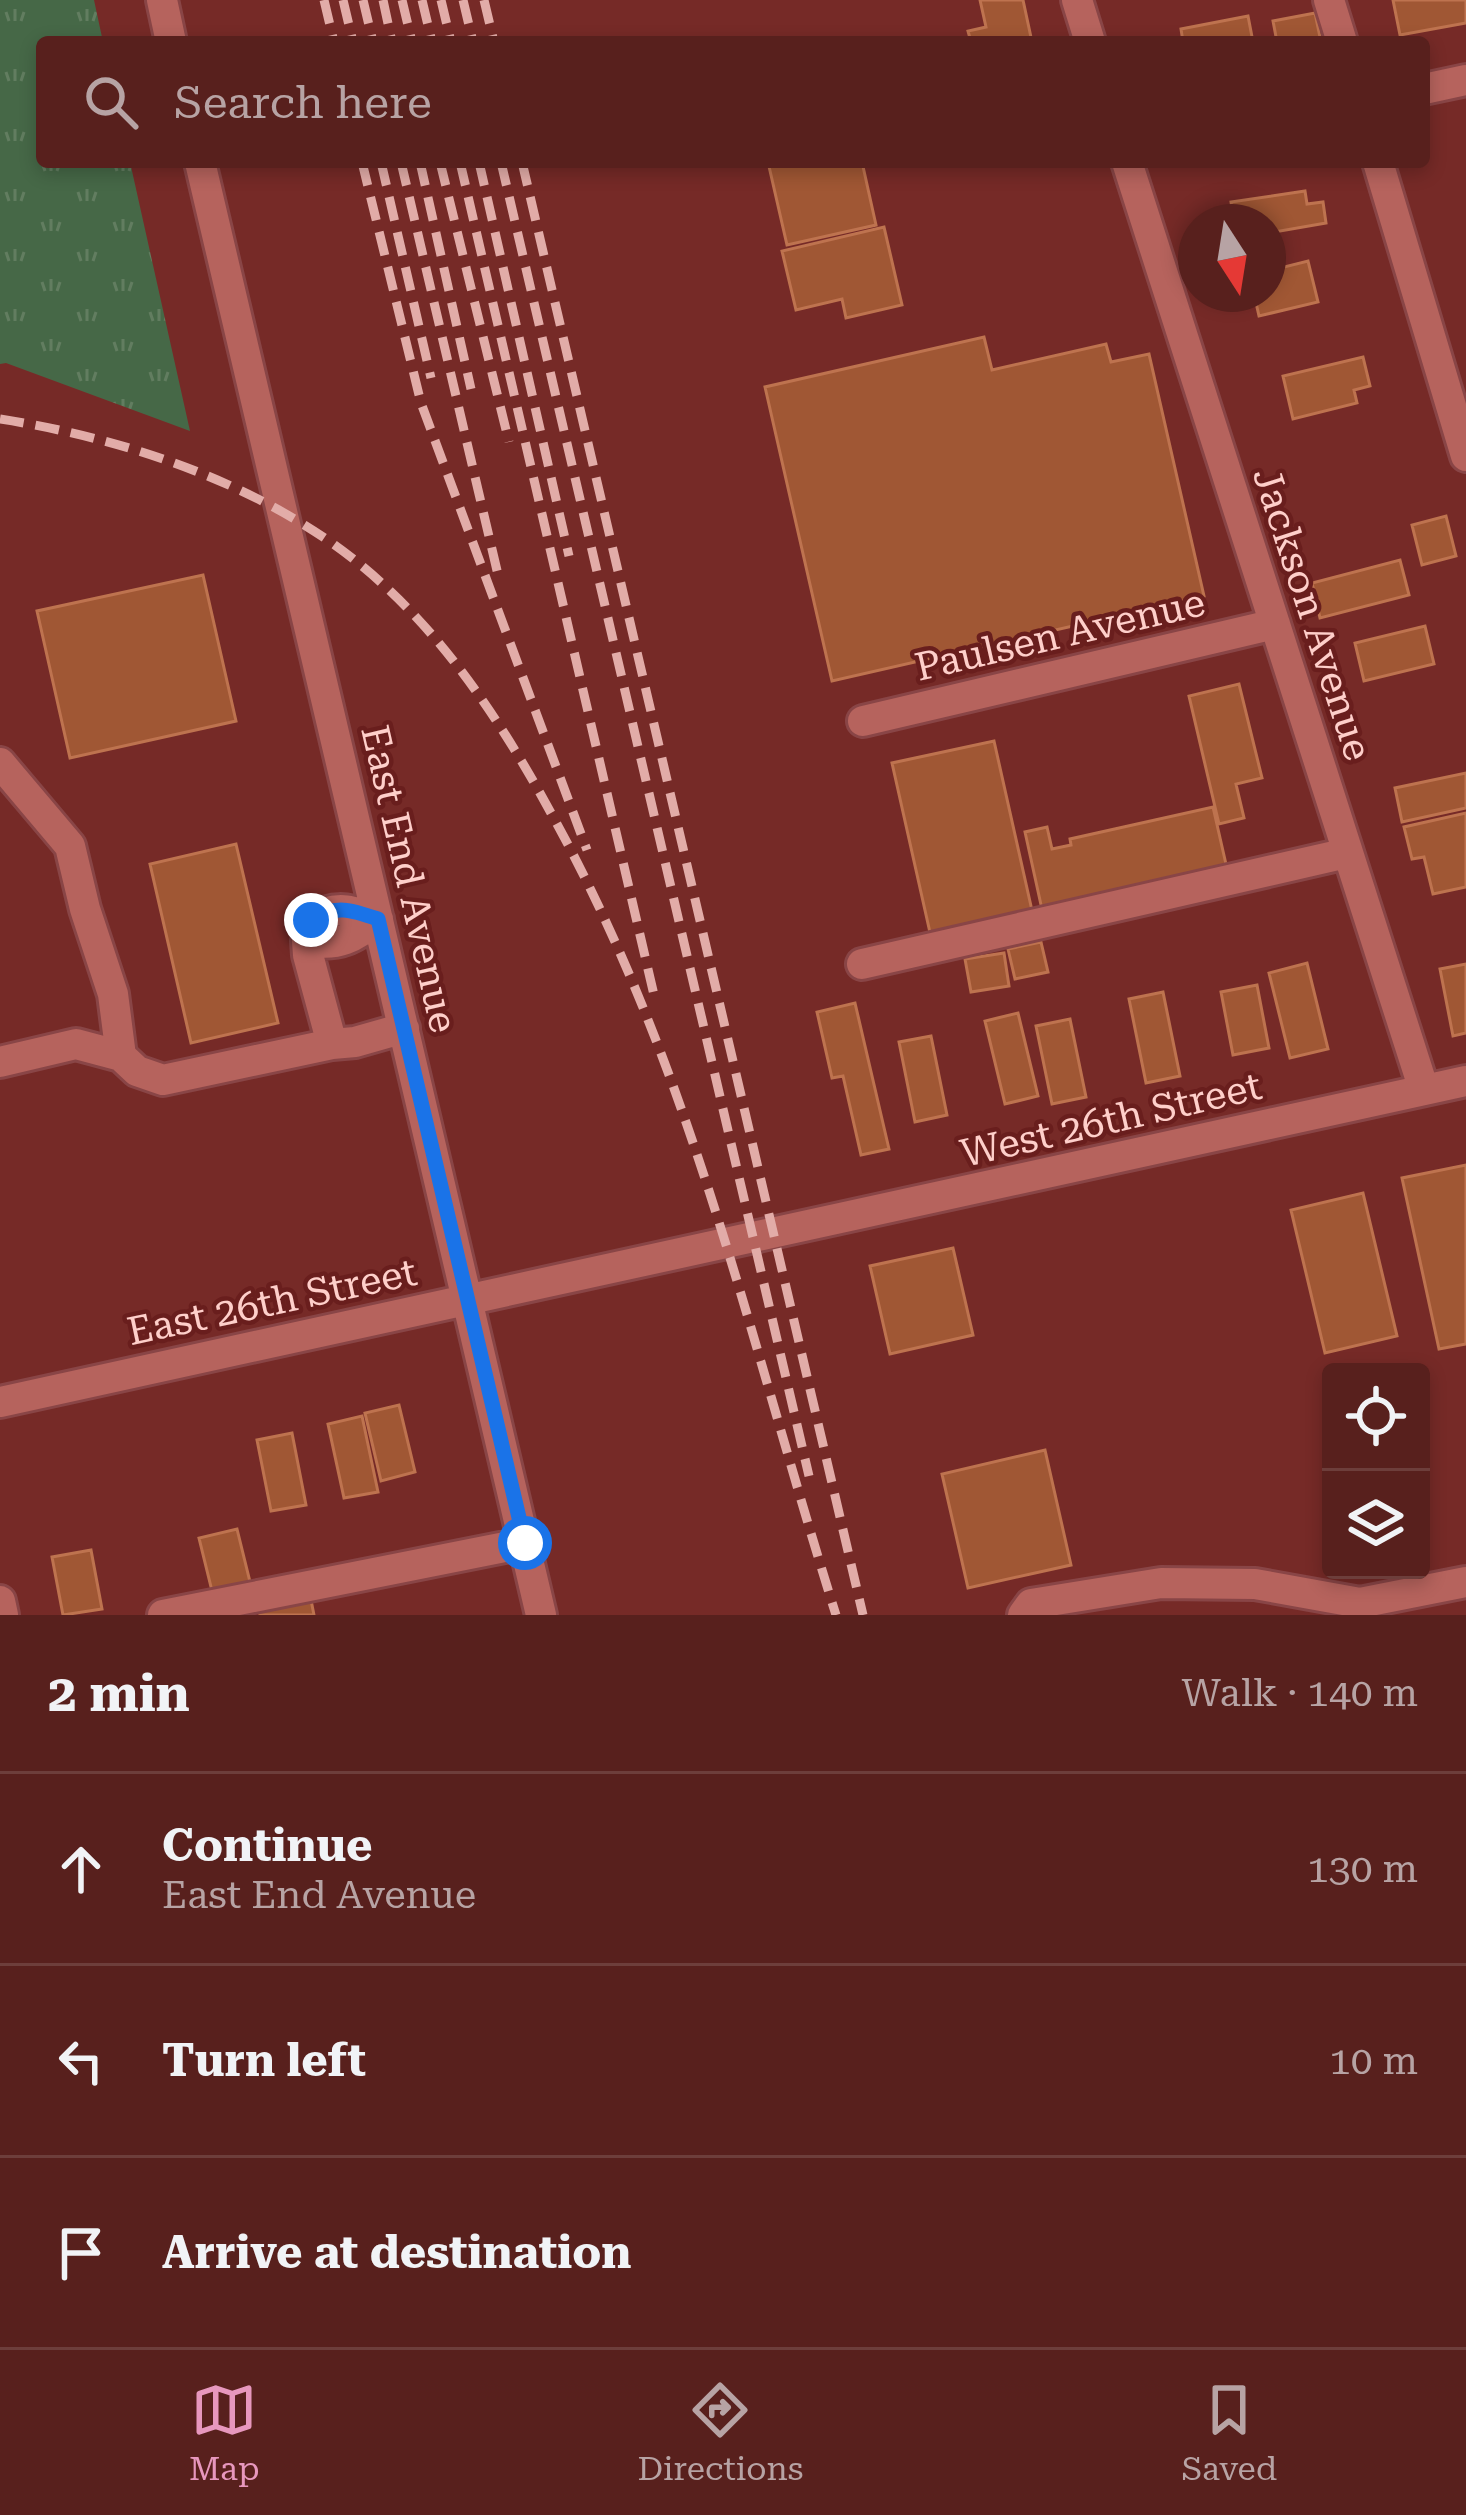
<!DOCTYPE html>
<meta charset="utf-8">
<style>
body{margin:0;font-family:"Roboto Serif",serif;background:#612d2a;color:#f1f3f6}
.controls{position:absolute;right:36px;bottom:36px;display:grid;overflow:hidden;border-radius:12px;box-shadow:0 6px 18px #0003}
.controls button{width:108px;height:108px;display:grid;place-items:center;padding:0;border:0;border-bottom:3px solid #6d3e3b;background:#58201d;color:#f1f3f6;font:60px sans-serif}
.compass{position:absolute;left:1178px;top:204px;width:108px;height:108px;border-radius:50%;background:#58201d;box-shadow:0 6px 18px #0003;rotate:168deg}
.stop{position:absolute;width:36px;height:36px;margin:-27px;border:9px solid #1a73e8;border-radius:50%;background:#fff}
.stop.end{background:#1a73e8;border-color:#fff;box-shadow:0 3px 12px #0008}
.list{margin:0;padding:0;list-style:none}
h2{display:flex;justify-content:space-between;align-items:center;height:156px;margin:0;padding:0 48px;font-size:51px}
h2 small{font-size:39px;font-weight:400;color:#b7a3a4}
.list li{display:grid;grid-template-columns:78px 1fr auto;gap:36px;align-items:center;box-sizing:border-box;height:192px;padding:0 48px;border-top:3px solid #6d3e3b}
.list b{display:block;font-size:45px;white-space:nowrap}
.list p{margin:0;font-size:39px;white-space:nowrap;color:#b7a3a4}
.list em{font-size:39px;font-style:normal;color:#b7a3a4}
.icon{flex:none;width:66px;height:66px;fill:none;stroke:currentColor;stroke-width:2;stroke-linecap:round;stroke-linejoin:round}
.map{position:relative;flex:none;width:1466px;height:1615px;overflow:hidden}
.search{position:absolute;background:#58201d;box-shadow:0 6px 18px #0003;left:36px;right:36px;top:36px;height:132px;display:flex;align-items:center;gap:30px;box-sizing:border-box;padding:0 42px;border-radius:12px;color:#b7a3a4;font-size:45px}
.sheet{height:732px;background:#58201d}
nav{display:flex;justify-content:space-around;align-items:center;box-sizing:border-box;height:168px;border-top:3px solid #6d3e3b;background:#58201d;font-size:33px;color:#b7a3a4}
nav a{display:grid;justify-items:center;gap:6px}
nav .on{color:#e797bd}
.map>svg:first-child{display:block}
</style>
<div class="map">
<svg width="1466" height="1615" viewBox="0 0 1466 1615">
<defs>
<pattern id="grass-tufts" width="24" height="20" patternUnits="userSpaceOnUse" patternTransform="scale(3)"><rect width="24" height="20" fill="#466847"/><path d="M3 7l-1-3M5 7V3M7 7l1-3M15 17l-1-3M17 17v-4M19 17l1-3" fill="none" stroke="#627d60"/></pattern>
</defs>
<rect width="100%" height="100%" fill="#762a27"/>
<path fill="url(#grass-tufts)" d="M0 0H94L103 42H42V162H130L190 431 6 363 0 364Z"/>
<path fill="#a05734" stroke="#be734f" stroke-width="3" d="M980 0H1023L1032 42H971L968 31 986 27Z
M1393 0H1466V23L1400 35Z
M1315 13 1321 42H1277L1273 21Z
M1248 16 1253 42H1183L1181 29Z
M768 162H862L876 225 787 245Z
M1305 191 1307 204 1323 202 1326 223 1268 233V222H1234L1231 202Z
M884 227 902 305 846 318 842 299 796 310 782 251Z
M1308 261 1318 302 1259 316 1254 294H1268V271Z
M984 337 992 370 1106 344 1111 362 1149 354 1204 596 832 681 765 387Z
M1363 357 1370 386 1354 390 1357 403 1293 419 1283 376Z
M1446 516 1456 556 1422 565 1412 525Z
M1400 560 1409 595 1320 618 1312 583Z
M203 575 236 721 70 758 37 611Z
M1425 626 1434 664 1364 681 1355 643Z
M1239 684 1262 778 1236 784 1244 818 1219 824 1189 696Z
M994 741 1033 915 931 937 892 763Z
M1466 773V808L1402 822 1395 788Z
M1213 807 1228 873 1043 914 1025 832 1047 827 1052 849 1071 845 1070 839Z
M1466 813V887L1433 894 1424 857 1412 859 1404 827Z
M236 844 278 1023 191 1043 150 864Z
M1041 942 1048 972 1015 979 1008 949Z
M1004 953 1009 986 971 992 965 959Z
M1307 963 1328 1049 1290 1058 1269 973Z
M1466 964V1033L1453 1036 1440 969Z
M1257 985 1269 1048 1233 1055 1221 992Z
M1163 992 1180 1076 1146 1083 1129 999Z
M855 1003 889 1149 861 1155 843 1076 832 1078 817 1012Z
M1018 1013 1038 1096 1005 1104 985 1021Z
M1070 1019 1086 1097 1052 1104 1036 1026Z
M931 1036 947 1115 915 1122 899 1042Z
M1466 1165V1344L1439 1349 1402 1178Z
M1363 1193 1397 1336 1325 1353 1291 1210Z
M953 1248 973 1335 890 1354 870 1266Z
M399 1405 415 1472 381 1481 365 1413Z
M362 1416 378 1492 344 1498 328 1424Z
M292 1433 306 1505 271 1511 257 1440Z
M1045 1450 1071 1565 968 1588 942 1474Z
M237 1529 250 1582 212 1591 199 1538Z
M91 1550 102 1609 63 1615 52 1557Z
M311 1600 314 1615H260L259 1610Z"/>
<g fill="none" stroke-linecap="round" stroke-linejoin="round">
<g stroke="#894546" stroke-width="36">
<path id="minor" d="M162 0 171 42
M1077 0 1090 42
M1329 0 1342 42
M1424 89 1466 80
M200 162 541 1615
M1127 162 1424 1090
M1378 162 1466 456
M863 721 1275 624
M0 763 70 846 85 909 113 994 121 1056
M307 941 311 920C335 904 352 910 378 919 352 938 340 947 307 941L308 955 332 1044 355 1042 404 1028
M862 964 1347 853
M0 1062 76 1044 121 1056 137 1071 163 1080 332 1044
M0 1402 1466 1081
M0 1601 3 1615
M163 1615 525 1543
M1023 1615 1031 1604 1161 1583 1255 1584 1360 1603 1466 1582"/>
</g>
<use href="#minor" stroke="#b6635d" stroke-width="30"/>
<path stroke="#e2aca8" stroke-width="9" stroke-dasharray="24 12" stroke-linecap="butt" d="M324 0 334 42
M343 0 353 42
M363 0 373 42
M383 0 392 42
M402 0 412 42
M422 0 432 42
M441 0 451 42
M463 0 473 42
M484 0 494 42
M362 162 421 403 587 850
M381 162 431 378
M401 162 499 579
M420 162 471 389
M440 162 509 442
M460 162 654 995
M479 162 569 556
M501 162 809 1476
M522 162 863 1615
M0 419C115 437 233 475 329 541 427 609 495 710 551 813 693 1070 749 1339 836 1615"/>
</g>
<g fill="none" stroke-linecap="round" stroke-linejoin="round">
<path stroke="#1a73e8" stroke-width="15" d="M311 920C335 904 352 910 378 919L525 1543"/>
</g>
<g text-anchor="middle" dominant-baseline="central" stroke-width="9" stroke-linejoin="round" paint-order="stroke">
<g font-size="39" fill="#fecfca" stroke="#691e1d">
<text transform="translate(1312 614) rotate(72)">Jackson Avenue</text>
<text transform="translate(1060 635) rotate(-13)">Paulsen Avenue</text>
<text transform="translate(409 879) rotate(77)">East End Avenue</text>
<text transform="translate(1111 1120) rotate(-13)">West 26th Street</text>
<text transform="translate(272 1302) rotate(-12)">East 26th Street</text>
</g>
</g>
</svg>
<div class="controls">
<button><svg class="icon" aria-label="locate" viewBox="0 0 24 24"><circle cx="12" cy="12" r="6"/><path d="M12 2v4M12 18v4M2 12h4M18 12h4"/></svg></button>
<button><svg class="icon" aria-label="layers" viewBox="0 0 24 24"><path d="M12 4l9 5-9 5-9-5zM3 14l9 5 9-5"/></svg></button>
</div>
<svg class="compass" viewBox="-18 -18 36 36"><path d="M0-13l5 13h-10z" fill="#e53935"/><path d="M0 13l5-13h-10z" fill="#b7a3a4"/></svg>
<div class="stop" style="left:525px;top:1543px"></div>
<div class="stop end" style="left:311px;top:920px"></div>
<div class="search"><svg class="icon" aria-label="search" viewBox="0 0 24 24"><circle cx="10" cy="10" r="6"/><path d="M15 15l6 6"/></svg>Search here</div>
</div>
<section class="sheet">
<h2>2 min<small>Walk · 140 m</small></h2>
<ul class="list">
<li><svg class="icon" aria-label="ahead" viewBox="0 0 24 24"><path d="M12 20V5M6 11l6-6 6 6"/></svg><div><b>Continue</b><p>East End Avenue</p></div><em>130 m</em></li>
<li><svg class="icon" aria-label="left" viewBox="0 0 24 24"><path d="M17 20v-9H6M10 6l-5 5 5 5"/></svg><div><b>Turn left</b></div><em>10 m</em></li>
<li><svg class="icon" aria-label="arrive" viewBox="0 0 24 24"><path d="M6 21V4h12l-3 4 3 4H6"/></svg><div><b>Arrive at destination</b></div></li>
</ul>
</section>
<nav>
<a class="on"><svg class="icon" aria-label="map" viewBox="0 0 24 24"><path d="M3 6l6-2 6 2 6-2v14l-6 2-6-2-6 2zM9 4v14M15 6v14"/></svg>Map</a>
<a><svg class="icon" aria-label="directions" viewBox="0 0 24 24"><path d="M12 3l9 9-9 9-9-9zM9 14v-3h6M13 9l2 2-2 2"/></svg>Directions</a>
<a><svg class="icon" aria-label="saved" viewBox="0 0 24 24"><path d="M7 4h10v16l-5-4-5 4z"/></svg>Saved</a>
</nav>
